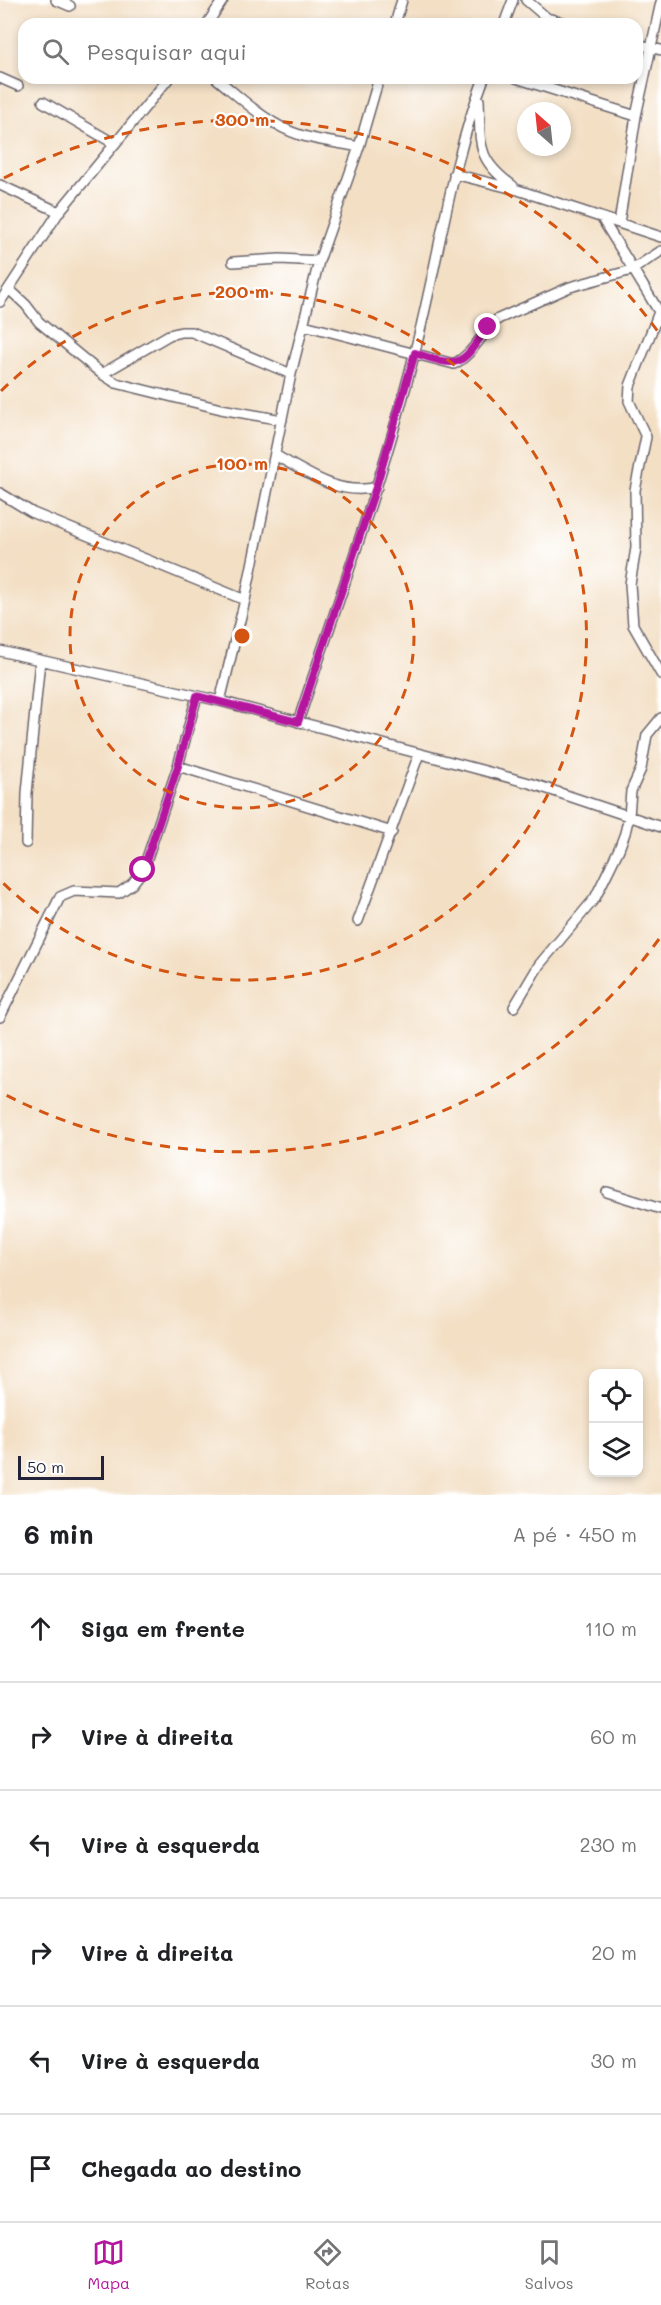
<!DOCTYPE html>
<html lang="pt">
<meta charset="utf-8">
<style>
body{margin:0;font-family:Mali,sans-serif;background:#f6f6f6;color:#202124}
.controls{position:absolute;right:18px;bottom:18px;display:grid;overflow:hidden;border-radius:12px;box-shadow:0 3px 9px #0003}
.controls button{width:54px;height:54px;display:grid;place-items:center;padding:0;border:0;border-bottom:2px solid #e0e0e0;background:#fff;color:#202124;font:30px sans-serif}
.compass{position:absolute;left:517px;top:102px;width:54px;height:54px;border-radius:50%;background:#fff;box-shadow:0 3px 9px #0003;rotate:333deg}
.scale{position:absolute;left:18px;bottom:15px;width:86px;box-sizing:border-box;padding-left:6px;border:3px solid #22223b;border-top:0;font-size:16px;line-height:21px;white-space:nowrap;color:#22223b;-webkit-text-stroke:4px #fff;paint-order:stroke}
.stop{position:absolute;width:18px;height:18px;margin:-14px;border:4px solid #b5179e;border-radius:50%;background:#fff}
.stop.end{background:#b5179e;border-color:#fff;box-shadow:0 2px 6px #0008}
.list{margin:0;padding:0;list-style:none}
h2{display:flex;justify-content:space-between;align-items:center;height:78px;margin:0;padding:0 24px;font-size:26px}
h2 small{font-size:20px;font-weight:400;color:#757577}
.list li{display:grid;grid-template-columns:39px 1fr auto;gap:18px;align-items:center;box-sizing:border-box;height:108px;padding:0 24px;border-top:2px solid #e0e0e0}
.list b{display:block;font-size:22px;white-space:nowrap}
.list em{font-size:20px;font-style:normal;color:#757577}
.icon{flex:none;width:33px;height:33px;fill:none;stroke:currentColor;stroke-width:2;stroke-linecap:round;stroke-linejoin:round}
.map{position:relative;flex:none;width:661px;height:1495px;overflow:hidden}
.search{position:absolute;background:#fff;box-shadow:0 3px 9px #0003;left:18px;right:18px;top:18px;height:66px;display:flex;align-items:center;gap:15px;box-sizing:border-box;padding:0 21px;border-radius:18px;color:#757577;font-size:22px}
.sheet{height:726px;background:#fff}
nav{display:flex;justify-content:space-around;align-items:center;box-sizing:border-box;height:84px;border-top:2px solid #e0e0e0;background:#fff;font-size:16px;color:#757577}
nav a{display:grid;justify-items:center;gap:3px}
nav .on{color:#b5179e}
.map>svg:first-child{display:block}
</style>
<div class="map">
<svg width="661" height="1495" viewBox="0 0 661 1495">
<rect width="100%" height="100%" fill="#fff"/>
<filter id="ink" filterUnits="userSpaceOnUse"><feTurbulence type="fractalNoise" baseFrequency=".0167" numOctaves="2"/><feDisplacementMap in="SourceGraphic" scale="12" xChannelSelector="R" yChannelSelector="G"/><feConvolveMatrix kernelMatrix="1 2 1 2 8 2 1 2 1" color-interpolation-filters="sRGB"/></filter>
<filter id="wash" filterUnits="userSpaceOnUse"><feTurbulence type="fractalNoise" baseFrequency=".008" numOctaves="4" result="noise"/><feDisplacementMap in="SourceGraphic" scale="24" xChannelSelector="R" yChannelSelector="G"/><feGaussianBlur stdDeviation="1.35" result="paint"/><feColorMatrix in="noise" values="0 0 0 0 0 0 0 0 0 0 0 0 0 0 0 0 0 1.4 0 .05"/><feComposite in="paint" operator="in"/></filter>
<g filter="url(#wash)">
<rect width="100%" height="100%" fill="#f3dfc4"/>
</g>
<g filter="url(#ink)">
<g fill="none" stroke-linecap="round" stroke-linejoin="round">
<g stroke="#6b646b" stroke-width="12">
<path id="minor" d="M56 0 70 6
M526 0 547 18 569 24
M207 24 223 0
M395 24 402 0
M504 24 513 0
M637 44 661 50
M0 78 18 86
M216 78C242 99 268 125 300 135 319 141 340 143 359 147
M516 78 636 116
M479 100C481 142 474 158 513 186
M43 102 115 144
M454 174 518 190 661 237
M0 185 59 212
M601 217 661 315
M619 223 636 116 661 2
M233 262 280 259 319 261
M10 290 26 305 39 322 102 374 116 383 221 409 282 420
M0 302 59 212 169 78
M659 312 630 386 629 401 646 437 635 490 636 548 630 584 633 625 661 674
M304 325 454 364C474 354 481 333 498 319L570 287 632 270 661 251
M102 374 169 335 181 332H192L291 374
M275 455C306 472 339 497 377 487
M0 493 33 513 245 600
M0 651 220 701 474 768 533 784 661 827
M220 701 245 600 291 374 319 261 359 147 379 78
M298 722C338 600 383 479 414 355 438 263 450 167 484 78
M178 766 392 832
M26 843 27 793 40 660
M358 921 419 754
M514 1007 539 965 595 898 619 849 625 833 629 816 631 791 641 769 647 735 661 718
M0 1017 60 897 74 891 119 893 132 884 143 870 178 766 197 696
M607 1192 661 1209"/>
</g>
<use href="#minor" stroke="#fff" stroke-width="9"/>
</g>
</g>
<g fill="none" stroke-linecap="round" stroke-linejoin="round" filter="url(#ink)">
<path stroke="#b5179e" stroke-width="8" d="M143 870 178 766 197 696 298 722 376 487 415 353C462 369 460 366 488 327"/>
</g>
<g fill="none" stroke="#d45411" stroke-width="3" stroke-dasharray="10 8">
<circle cx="242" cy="636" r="172"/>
<path d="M1 391A344 344 0 1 1 1 881"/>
<path d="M659 939A516 516 0 0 1 4 1094M4 178A516 516 0 0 1 659 333"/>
</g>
<circle cx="242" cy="636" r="9" fill="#d45411" stroke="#fff" stroke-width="3"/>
<g font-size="18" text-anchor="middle" font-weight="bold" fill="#d45411" stroke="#fff" stroke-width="4.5" stroke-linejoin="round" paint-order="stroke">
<text x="242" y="126">300 m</text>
<text x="242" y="298">200 m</text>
<text x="242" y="470">100 m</text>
</g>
</svg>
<div class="controls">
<button><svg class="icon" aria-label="locate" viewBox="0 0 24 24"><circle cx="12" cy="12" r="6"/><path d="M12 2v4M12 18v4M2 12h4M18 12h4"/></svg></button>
<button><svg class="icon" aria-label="layers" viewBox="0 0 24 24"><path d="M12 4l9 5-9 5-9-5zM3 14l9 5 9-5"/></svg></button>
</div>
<svg class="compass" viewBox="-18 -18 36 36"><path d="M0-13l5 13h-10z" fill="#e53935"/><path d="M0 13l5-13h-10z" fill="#757577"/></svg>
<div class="scale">50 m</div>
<div class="stop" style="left:143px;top:870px"></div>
<div class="stop end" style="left:488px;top:327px"></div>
<div class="search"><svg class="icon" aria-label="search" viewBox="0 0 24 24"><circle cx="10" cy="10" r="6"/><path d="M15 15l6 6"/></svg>Pesquisar aqui</div>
</div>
<section class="sheet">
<h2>6 min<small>A pé · 450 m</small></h2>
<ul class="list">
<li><svg class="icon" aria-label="ahead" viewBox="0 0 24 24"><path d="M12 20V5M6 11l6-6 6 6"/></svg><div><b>Siga em frente</b></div><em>110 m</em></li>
<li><svg class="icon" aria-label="right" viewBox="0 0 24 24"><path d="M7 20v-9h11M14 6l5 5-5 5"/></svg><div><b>Vire à direita</b></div><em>60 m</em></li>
<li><svg class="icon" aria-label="left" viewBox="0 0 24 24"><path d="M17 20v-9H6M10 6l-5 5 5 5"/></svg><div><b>Vire à esquerda</b></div><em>230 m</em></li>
<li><svg class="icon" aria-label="right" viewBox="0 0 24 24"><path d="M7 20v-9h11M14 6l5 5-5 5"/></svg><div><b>Vire à direita</b></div><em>20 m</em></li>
<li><svg class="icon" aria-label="left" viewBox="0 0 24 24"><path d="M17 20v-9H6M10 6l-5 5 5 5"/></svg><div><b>Vire à esquerda</b></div><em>30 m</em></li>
<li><svg class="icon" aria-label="arrive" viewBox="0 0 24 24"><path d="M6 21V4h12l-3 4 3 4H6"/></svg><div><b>Chegada ao destino</b></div></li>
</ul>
</section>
<nav>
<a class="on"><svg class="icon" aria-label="map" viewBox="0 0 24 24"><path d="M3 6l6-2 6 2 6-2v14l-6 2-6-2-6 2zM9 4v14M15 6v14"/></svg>Mapa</a>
<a><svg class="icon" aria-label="directions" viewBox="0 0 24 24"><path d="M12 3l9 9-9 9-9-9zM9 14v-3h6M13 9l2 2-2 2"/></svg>Rotas</a>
<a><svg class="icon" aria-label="saved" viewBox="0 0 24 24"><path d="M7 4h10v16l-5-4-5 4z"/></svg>Salvos</a>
</nav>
